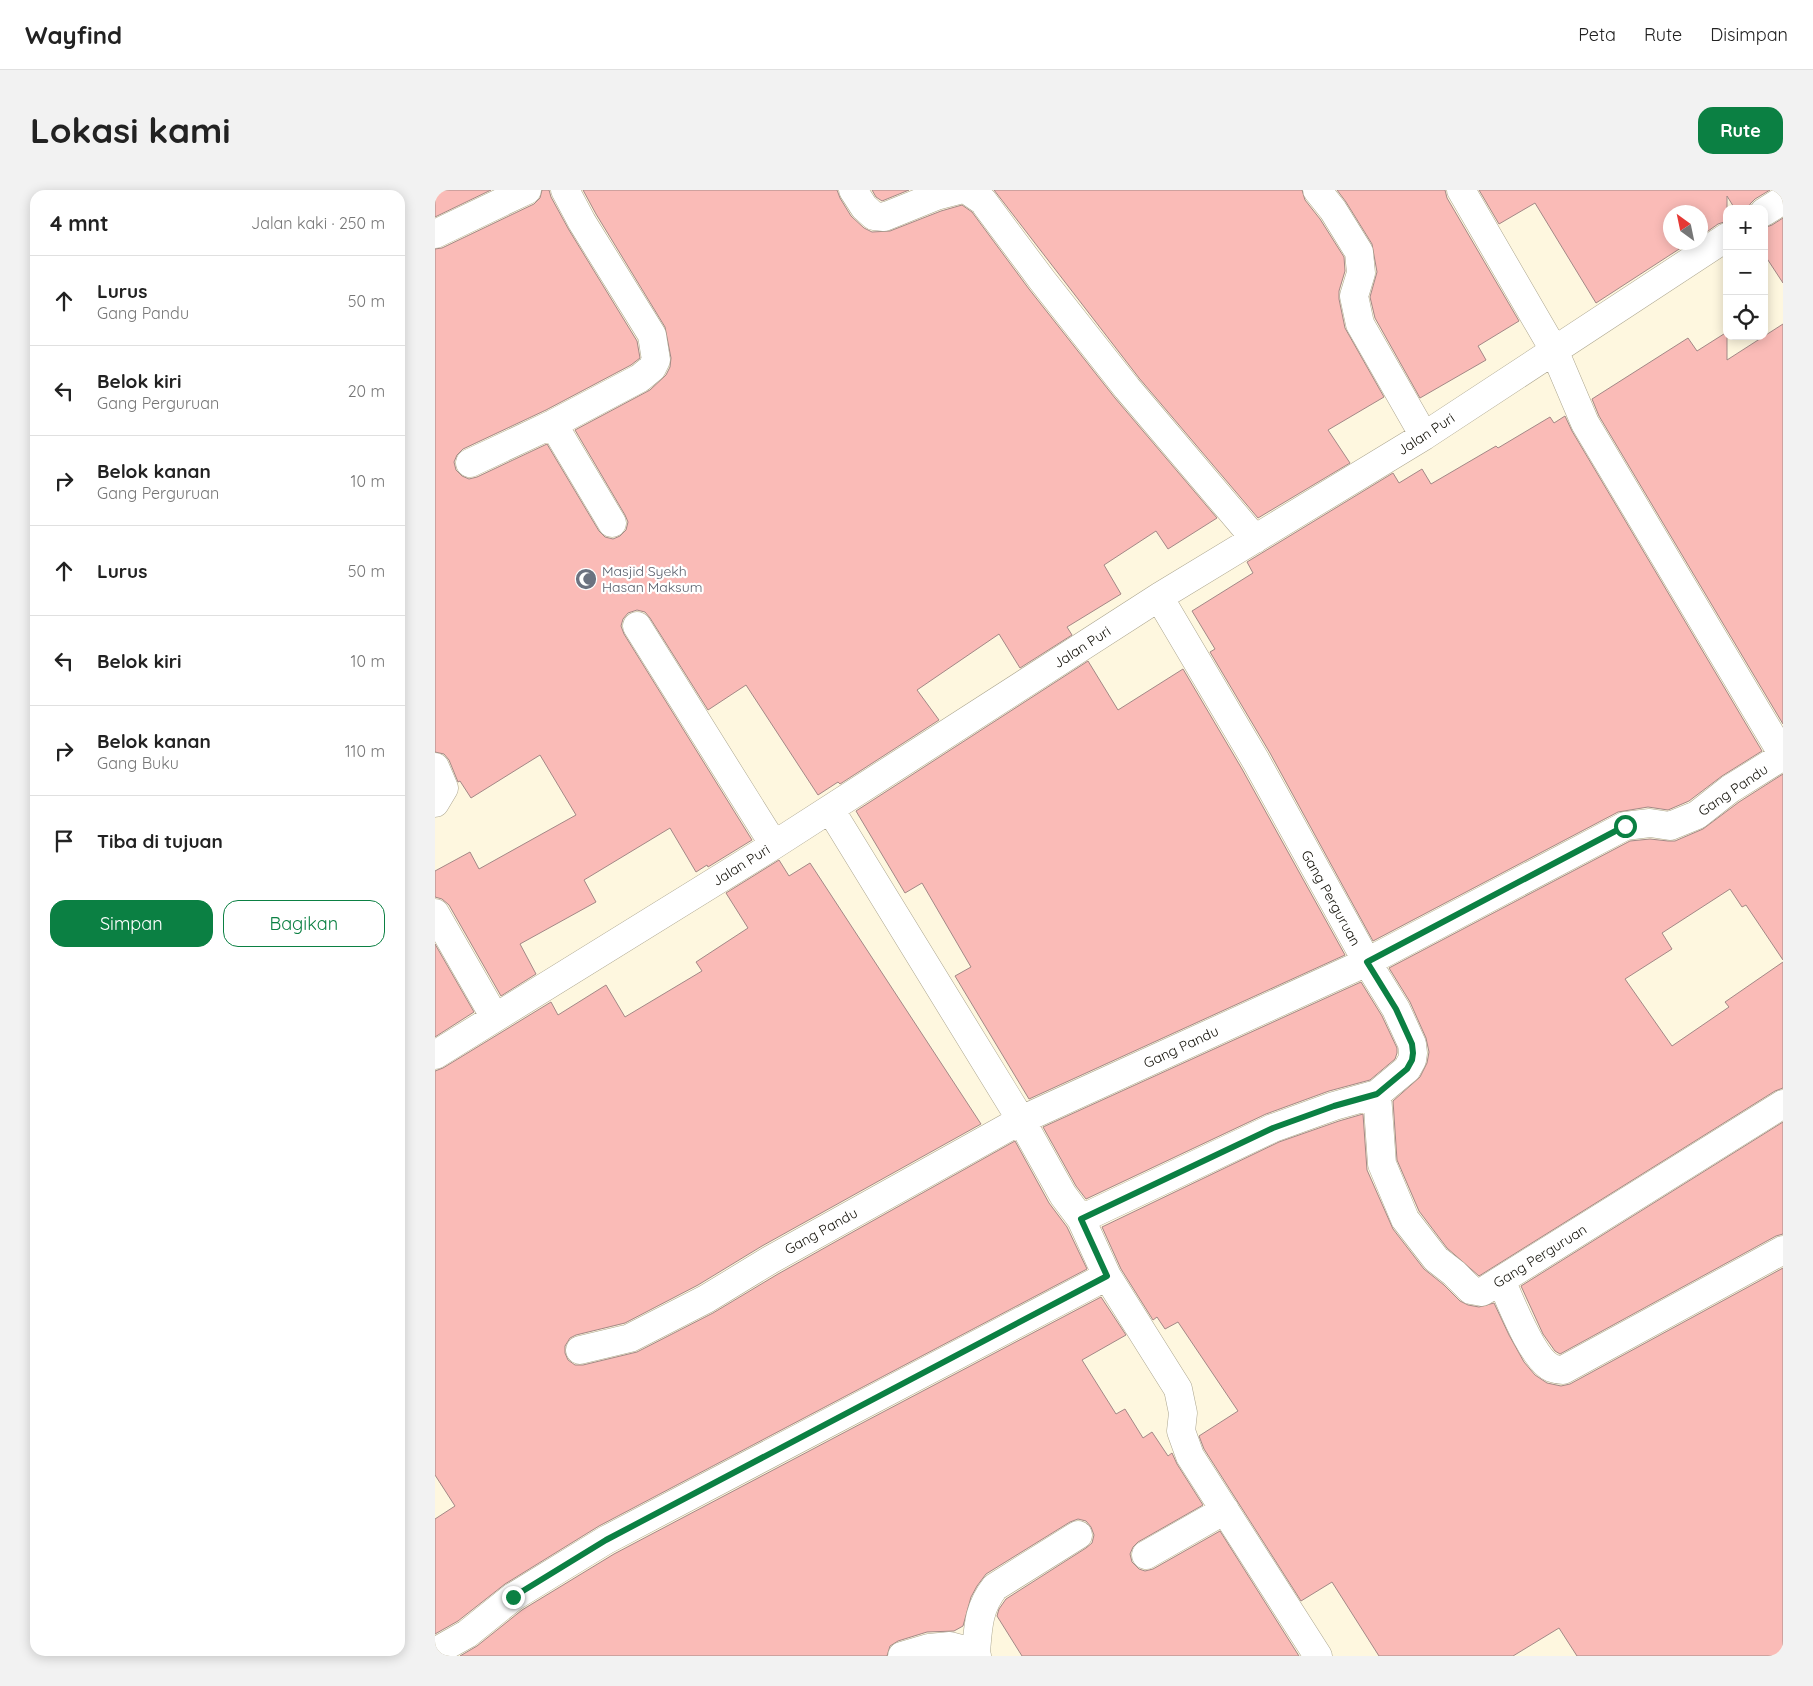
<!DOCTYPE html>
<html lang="id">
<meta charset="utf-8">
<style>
body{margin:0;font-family:Quicksand,sans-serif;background:#f2f2f2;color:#222}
.controls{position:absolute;right:15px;top:15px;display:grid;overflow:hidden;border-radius:10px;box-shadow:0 2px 12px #0003}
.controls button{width:45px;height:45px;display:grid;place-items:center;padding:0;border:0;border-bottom:1px solid #e0e0e0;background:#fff;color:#222;font:25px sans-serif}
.compass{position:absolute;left:1228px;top:15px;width:45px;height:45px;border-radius:50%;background:#fff;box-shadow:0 2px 12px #0003;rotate:327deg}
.stop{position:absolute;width:15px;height:15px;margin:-11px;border:4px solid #0b8043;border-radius:50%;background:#fff}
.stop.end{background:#0b8043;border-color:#fff;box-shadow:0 1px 5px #0008}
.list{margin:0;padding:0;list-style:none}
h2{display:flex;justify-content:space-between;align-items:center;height:65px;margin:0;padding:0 20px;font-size:21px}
h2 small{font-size:16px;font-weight:400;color:#767676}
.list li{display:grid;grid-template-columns:32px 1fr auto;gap:15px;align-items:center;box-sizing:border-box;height:90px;padding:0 20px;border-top:1px solid #e0e0e0}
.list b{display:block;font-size:19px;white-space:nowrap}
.list p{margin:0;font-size:16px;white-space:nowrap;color:#767676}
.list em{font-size:16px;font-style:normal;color:#767676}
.actions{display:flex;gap:10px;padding:15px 20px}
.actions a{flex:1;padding:11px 0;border:1px solid #0b8043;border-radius:15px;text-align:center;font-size:18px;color:#0b8043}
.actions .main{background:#0b8043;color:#fff}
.icon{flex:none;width:28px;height:28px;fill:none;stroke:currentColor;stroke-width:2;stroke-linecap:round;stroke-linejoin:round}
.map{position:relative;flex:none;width:1348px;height:1466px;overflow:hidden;border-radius:15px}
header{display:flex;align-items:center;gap:30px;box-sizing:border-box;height:70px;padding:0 25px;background:#fff;border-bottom:1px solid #e0e0e0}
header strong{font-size:24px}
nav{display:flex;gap:28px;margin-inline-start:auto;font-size:18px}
.intro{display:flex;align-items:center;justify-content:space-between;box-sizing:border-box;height:120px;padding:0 30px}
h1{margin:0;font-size:35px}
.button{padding:12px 22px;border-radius:15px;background:#0b8043;color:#fff;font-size:18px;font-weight:700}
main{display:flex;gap:30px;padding:0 30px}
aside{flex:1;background:#fff;border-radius:15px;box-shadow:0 2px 12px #0003}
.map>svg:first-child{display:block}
</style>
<header>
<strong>Wayfind</strong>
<nav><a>Peta</a><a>Rute</a><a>Disimpan</a></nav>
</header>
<div class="intro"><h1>Lokasi kami</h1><a class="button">Rute</a></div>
<main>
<aside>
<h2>4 mnt<small>Jalan kaki · 250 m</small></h2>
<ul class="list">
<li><svg class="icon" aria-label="ahead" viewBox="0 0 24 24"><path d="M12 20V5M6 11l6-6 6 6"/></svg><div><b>Lurus</b><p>Gang Pandu</p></div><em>50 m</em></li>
<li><svg class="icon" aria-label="left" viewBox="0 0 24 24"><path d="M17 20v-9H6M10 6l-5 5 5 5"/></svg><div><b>Belok kiri</b><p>Gang Perguruan</p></div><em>20 m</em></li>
<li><svg class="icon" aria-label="right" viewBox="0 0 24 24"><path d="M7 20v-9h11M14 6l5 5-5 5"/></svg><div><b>Belok kanan</b><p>Gang Perguruan</p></div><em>10 m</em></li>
<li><svg class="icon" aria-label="ahead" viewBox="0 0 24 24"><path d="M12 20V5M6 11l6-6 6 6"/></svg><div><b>Lurus</b></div><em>50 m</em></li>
<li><svg class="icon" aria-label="left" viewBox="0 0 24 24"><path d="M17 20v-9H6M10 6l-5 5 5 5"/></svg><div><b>Belok kiri</b></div><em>10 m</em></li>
<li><svg class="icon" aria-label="right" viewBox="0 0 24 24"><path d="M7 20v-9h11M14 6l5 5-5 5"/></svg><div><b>Belok kanan</b><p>Gang Buku</p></div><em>110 m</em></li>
<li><svg class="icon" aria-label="arrive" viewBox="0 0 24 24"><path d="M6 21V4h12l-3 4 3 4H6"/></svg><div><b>Tiba di tujuan</b></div></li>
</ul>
<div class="actions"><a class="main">Simpan</a><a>Bagikan</a></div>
</aside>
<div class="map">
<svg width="1348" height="1466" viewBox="0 0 1348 1466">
<rect width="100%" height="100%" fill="#fef7df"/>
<path fill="#fabbb7" stroke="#a38886" d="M0 0H56L0 27Z
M107 0H114L116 7 134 40 202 151 205 168 196 175 111 220 28 259 22 265 19 272 21 280 27 286 34 289 42 287 112 254 164 341 170 347 178 349 185 346 191 340 193 332 190 325 140 240 215 200 231 185 235 177 236 168 230 137 161 24 148 0H402L405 8 416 26 429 38 437 42 455 41 506 21 527 15 537 22 594 99 680 208 782 328 733 359 721 341 669 375 686 404 632 437 637 445 585 478 564 444 482 500 504 530 405 594 403 592 383 605 311 495 273 520 215 428 210 422 202 420 193 423 188 429 186 436 189 444 317 650 273 677 272 675 261 682 235 638 149 690 161 712 85 754 101 784 66 806 14 715 7 709 0 707V681L35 662 44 679 141 625 105 565 36 608 25 591 23 592 14 570 9 564 0 562V59L7 58 99 14 105 8Z
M437 0H474L447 11 441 7Z
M559 0H867L870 10 885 29 909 67 910 81 904 101V109L910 138 949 207 893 240 915 273 823 328 704 188Z
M902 0H1010L1012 8 1084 131 1043 156 1051 170 985 208 940 128 935 107 942 82 937 54 911 12Z
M1044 0H1335L1320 9 1315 14 1314 19H1300L1292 6V31L1283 34 1266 46V22H1236V52H1255L1161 113 1100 13 1064 34Z
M1348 28V93L1329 64V38L1337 35Z
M1348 134V534L1164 226 1157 209 1253 148 1262 161 1292 142V170Z
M1130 226 1137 241 1327 561 1287 586 1254 611 1233 620 1213 617 1183 622 938 751 835 563 775 462 780 459 757 421 818 383 812 372 958 283 964 293 987 279 996 294 1061 256 1063 258 1115 227 1119 233Z
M653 471 683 520 748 479 807 579 910 765 594 909 520 786 536 777 487 693 470 703 421 621Z
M1348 584V770L1311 715 1307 717 1295 699 1227 743 1237 759 1190 789 1237 856 1294 817 1290 812 1348 772V898L1340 901 1044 1086 1012 1058 984 1021 962 970 958 911 985 887 992 873 994 862 991 848 975 812 954 778 1195 651 1215 649 1233 651H1240L1268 639 1304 612Z
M344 670 354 686 375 673 546 934 327 1056 263 1095 190 1133 141 1145 135 1148 130 1156V1163L133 1170 140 1175H148L202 1162 278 1123 343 1084 580 951 614 1013 632 1037 652 1079 164 1336 70 1394 23 1431 0 1444V1329L20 1316 0 1285V881L8 878 116 812 123 825 171 795 190 827 267 781 261 772 313 738 291 703Z
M0 754 39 822 0 847Z
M926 792 947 826 962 858V863L960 869 935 890 894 901 831 924 651 1009 641 996 608 937Z
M928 924 932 980 958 1039 989 1079 1009 1095 1025 1111 1033 1115 1044 1117 1059 1113 1074 1145 1089 1172 1100 1185 1112 1193 1126 1196 1135 1194 1348 1078V1466H1142L1124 1438 1078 1466H944L897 1392 866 1411 769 1259 764 1246 803 1221 743 1132 730 1139 722 1127 718 1130 686 1079 667 1037 844 952 904 931Z
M1348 932V1044L1341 1046 1125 1164 1120 1161 1108 1144 1086 1096Z
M666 1107 691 1145 647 1170 681 1224 690 1219 708 1248 717 1242 733 1266 737 1263 742 1274 768 1315 703 1352 698 1357 695 1364 697 1372 704 1379 710 1381 718 1379 785 1341 864 1466H587L562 1426 564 1419 571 1409 651 1358 657 1353 659 1345 656 1337 651 1331 643 1329 635 1332 551 1384 542 1396 536 1407 528 1436 519 1441 492 1442 463 1451 455 1456 452 1466H25L42 1456 87 1420 179 1364Z"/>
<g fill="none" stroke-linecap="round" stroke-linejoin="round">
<g stroke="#aca68f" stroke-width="29">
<path id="minor" d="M418 0 429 17 439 26 449 27 501 6 524 0
M532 0 548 11 607 90 692 198 820 349
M882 0 898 20 924 62 926 83 919 106 925 134 989 246
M1026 0 1119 160 1150 233 1348 565
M1329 22 1348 10
M0 44 92 0
M118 234 177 333
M35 273 118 234 205 188 217 178 221 170 217 145 147 32 130 0
M202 436 339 655
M0 577 9 598 0 613
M395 619 586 930 628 1005 646 1029 672 1086 743 1199 748 1223 746 1241 755 1266 883 1466
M0 723 59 826
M0 865 339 655 724 407 989 246 1292 47
M942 904 947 974 970 1029 1001 1069 1019 1083 1036 1100 1047 1102 1348 914
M646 1029 838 938 899 916 942 904 972 879 977 870 978 863 977 854 961 819 932 772 821 571 724 407
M1066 1090C1075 1110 1097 1169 1117 1178 1120 1179 1125 1180 1128 1180L1348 1060
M145 1160 195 1148 271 1109 335 1070 586 930 932 772 1190 636 1215 633 1235 636 1262 625 1295 599 1348 566
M711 1365 790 1320
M0 1462 32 1444 78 1407 171 1350 672 1086
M467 1466 494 1458 515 1456 541 1463
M542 1466 541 1463C543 1438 543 1418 560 1397L643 1345"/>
</g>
<use href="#minor" stroke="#fff" stroke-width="28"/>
</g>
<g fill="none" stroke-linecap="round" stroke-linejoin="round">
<path stroke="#0b8043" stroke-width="6" d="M78 1407 171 1350 672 1086 646 1029 838 938 899 916 942 904 972 879 977 870 978 863 977 854 961 819 932 772 1190 636"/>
</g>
<defs>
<g id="mosque-disc" transform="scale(1.125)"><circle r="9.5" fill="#6b7280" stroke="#fff"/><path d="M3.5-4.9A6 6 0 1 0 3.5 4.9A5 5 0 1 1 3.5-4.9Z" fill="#fff"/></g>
</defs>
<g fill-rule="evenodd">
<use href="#mosque-disc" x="151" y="389"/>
</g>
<g text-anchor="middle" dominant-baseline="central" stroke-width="4.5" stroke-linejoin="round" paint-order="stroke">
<g font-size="14" fill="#100e06" stroke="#fff">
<text transform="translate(991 244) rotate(-33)">Jalan Puri</text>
<text transform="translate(647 457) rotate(-33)">Jalan Puri</text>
<text transform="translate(1298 600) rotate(-34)">Gang Pandu</text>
<text transform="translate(306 675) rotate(-32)">Jalan Puri</text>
<text transform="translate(896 708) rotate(61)">Gang Perguruan</text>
<text transform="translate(746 857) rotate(-25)">Gang Pandu</text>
<text transform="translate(386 1041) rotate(-29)">Gang Pandu</text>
<text transform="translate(1105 1066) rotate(-32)">Gang Perguruan</text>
</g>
<g font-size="14" fill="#5b616d" stroke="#fff" text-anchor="start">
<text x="167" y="381">Masjid Syekh<tspan x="167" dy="16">Hasan Maksum</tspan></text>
</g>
</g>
</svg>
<div class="controls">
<button>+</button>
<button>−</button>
<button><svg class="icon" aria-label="locate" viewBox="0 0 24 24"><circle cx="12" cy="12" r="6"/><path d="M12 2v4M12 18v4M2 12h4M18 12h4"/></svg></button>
</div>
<svg class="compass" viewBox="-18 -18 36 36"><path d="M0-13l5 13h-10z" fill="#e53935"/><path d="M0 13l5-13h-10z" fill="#767676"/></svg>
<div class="stop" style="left:1190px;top:636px"></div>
<div class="stop end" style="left:78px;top:1407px"></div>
</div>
</main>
